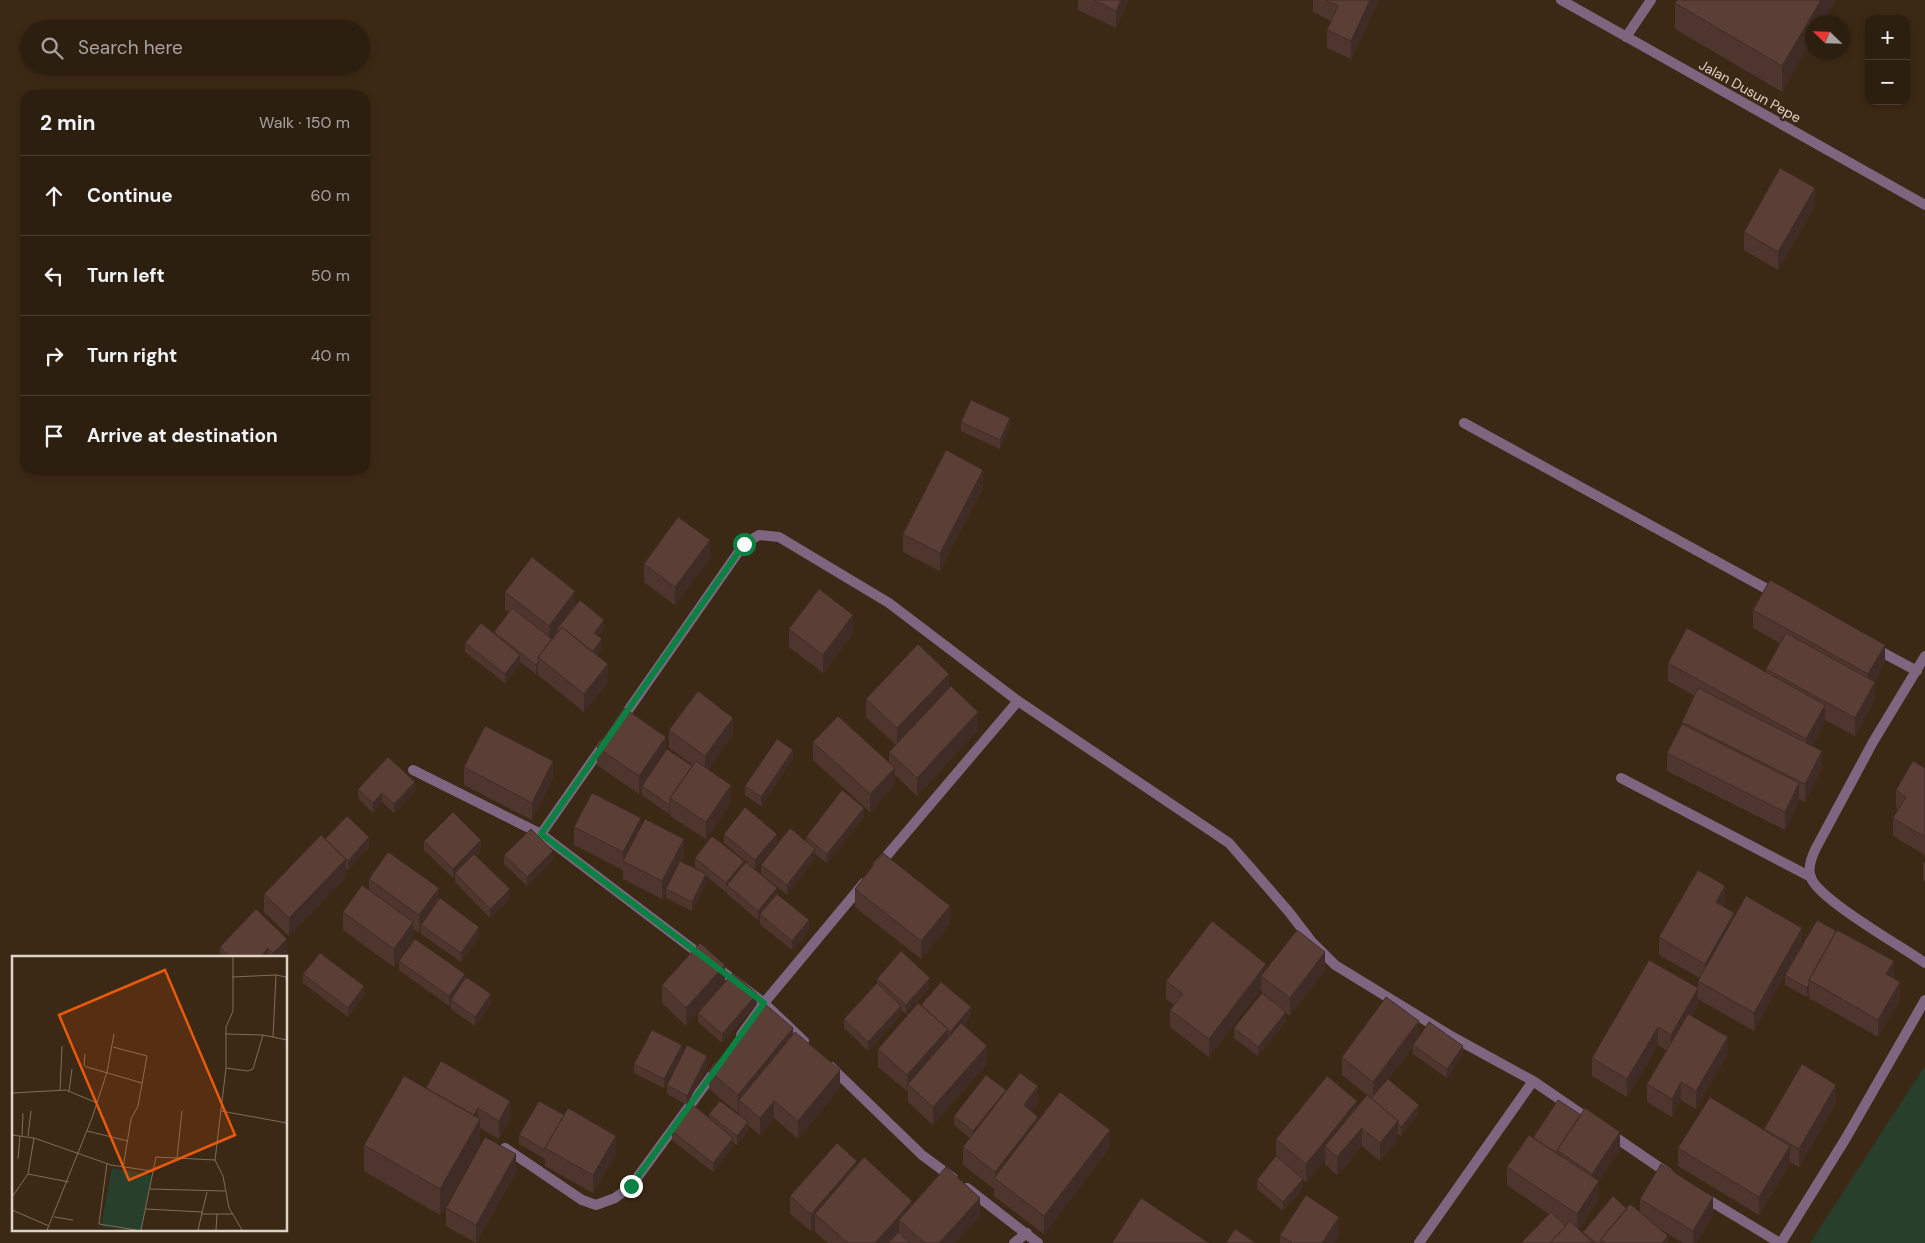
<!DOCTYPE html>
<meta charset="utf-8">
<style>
body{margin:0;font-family:"DM Sans",sans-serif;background:#392c1e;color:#f1f3f6}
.controls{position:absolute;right:15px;top:15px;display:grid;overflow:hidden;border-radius:10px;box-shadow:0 2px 8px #0003}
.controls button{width:45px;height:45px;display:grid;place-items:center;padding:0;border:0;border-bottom:1px solid #483d30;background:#2d1f10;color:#f1f3f6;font:25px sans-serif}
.compass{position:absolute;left:1805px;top:15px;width:45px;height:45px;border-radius:50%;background:#2d1f10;box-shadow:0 2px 8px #0003;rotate:293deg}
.stop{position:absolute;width:15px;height:15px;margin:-11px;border:4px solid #0b8043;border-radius:50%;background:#fff}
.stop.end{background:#0b8043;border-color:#fff;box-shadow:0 1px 5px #0008}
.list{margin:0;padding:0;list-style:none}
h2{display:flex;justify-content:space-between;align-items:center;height:65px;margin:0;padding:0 20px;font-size:21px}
h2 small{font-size:16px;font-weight:400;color:#a7a29f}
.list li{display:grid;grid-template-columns:32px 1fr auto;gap:15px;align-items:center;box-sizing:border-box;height:80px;padding:0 20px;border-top:1px solid #483d30}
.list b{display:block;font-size:19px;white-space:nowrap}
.list em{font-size:16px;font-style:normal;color:#a7a29f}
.icon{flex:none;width:28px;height:28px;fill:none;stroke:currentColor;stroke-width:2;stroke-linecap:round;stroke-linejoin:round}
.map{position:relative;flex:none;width:1925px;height:1243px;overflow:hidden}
.search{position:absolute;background:#2d1f10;box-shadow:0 2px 8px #0003;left:20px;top:20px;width:350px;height:55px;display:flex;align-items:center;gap:12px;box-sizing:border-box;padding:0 18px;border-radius:28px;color:#a7a29f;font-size:19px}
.panel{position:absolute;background:#2d1f10;box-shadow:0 2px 8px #0003;left:20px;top:90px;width:350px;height:385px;border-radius:15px}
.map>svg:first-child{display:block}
</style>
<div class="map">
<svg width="1925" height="1243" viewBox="0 0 1925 1243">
<rect width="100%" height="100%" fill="#3c2915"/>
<path fill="#273f2b" d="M1925 1066V1243H1810Z"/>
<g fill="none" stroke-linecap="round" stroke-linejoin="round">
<path stroke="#7e6680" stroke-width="10" d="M1621 778 1811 877"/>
<path stroke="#7e6680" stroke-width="10" d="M1561 0 1925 205
M1626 37 1651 0
M1464 423 1776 594
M1874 648 1917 671
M1925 656 1873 742 1816 848C1812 856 1807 868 1811 878 1821 901 1901 946 1925 963
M620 722 744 544 759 535 779 537 889 603 1018 701 1229 843 1289 912 1312 942 1335 965 1451 1036 1533 1081 1593 1122
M413 770 541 834 764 1003 804 1041
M541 834 604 744
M878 866 1018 701
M741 1035 764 1003 864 883
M831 1067 922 1155 953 1178
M1609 1133 1669 1174
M505 1148 582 1200 596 1205 615 1198 631 1186 718 1067
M967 1188 1038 1243
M1702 1196 1780 1243
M1014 1243 1027 1233
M1419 1243 1533 1081
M1781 1243 1846 1138 1925 1000"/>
</g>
<path fill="#4e362f" d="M1078 0H1129L1116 28 1078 10Z
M1313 0H1379L1351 59 1327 48V30L1331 21 1313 12Z
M1836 0 1823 22H1812L1782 92 1675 29V3Z
M1815 206 1778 270 1744 250V232Z
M961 422 1010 427 1000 449 961 431Z
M983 488 940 571 903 552V534Z
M710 558 675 605 644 582V564Z
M505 592 575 606 604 629 598 636 602 649 597 655 608 682 584 712 538 675V671L536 674 520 662V664L505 683 465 652V643L494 634V632L509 612 505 610Z
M1753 610 1885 663 1874 682 1875 700 1855 736 1825 720V723L1812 746 1822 769 1805 802 1799 799V801L1785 830 1667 771V753L1682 725V722L1695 696 1668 681V663L1766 672V669L1780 643 1753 628Z
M789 629 853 633 823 673 789 647Z
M949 688 978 730 917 796 895 775V785L870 812 813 760V742L889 763V752L896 745 866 717V699Z
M669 730 733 735 708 769 731 802 706 839 670 816V812L669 814 642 795V790L639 794 597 765V747L666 750 692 766 693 765 669 748Z
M793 759 761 806 745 795V786Z
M464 767 553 779 532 820 464 785Z
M1925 768V855L1893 836V818L1898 810 1896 808V790Z
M358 789 415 791 394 813 382 802 373 813 358 798Z
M864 817 827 863 815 854V858L787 895 761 874V865L806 841V837Z
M574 827 641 828 684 857 681 862 701 872 695 867V858L744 864 777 894 809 930 792 950 760 924V918L758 920 727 894V891L726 892 706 876V883L692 911 666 898V893L662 899 623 879V869V870L574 845Z
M724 834 777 843 755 869 724 843Z
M325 839 369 847 348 870 346 868V877L289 936 264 912V894Z
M424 841 481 849 476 855 510 898 490 918 455 882V876L453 878 424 850Z
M504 855 553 860 527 886 504 864Z
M1925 861V882L1923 881V863Z
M369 879 439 899 479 936 461 962 421 934V932L419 933 413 929V940L394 967 343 930V912L369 890Z
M855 889 950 924 921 959 855 907Z
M1725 904 1723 907 1734 917 1802 928 1754 1031 1698 999V981L1700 978 1659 955V937Z
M256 909 287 957H220V947Z
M399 961 465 978 491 1003 475 1026 451 1009V1004L449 1006 399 970Z
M1266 970H1325L1290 1016 1286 1013V1021L1258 1056 1234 1038V1028L1262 994 1261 989 1209 1057 1170 1027V1010L1174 1005 1166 999V981Z
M303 974 364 995 348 1017 303 983Z
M1785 975 1894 978 1900 1000 1878 1037 1809 998V993L1807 997 1785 985Z
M877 979 930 987 906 1014 901 1010V1015L868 1051 844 1028V1019L877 983Z
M725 982 757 1003 722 1043 698 1022V1013L709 1000 686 1026 662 1003V985Z
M921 1005 971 1016 964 1025 987 1064 933 1125 908 1102V1092L878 1067V1049Z
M1698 1006 1692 1016 1728 1055 1696 1109 1681 1100 1672 1117 1647 1102V1084L1666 1050 1658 1045 1627 1097 1592 1076V1058Z
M793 1035 840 1088 798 1139 774 1118 760 1135 748 1125V1132L737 1145 733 1143V1147L713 1172 672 1140V1131L709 1118V1114L739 1116V1111L738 1113 709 1089V1071Z
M1419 1036 1463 1055 1447 1078 1413 1054V1047L1388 1079 1419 1114 1401 1136 1398 1134V1139L1380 1161 1362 1146 1337 1175 1325 1164V1159L1306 1182 1303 1179V1188L1283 1211 1257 1189V1180L1276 1157V1139L1357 1107 1371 1098 1342 1075V1057Z
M682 1045 664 1088 634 1073V1064Z
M707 1065 687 1105 667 1094V1085Z
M426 1088 510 1119 499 1139 480 1128V1145L440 1215 364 1171V1145Z
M1006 1090 1038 1104 1032 1112 1038 1121 1110 1148 1044 1234 994 1196V1189L963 1165V1147L970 1138 954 1125V1116Z
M1836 1103 1799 1167 1790 1162V1164L1759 1215 1678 1166V1148L1764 1130V1129Z
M564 1115 616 1154 593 1193 545 1166V1159L519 1144V1135Z
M1533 1138 1620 1149 1599 1181V1199L1579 1229 1583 1234V1232L1627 1209 1640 1212V1199L1713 1215 1696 1243H1683L1660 1229 1668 1243H1521L1549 1214 1507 1185V1167Z
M857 1166 912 1205 980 1216 955 1243H828L815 1232V1227L811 1231 790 1214V1196Z
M516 1172 476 1243 446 1226V1208Z
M1280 1235H1339L1334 1243H1280Z"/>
<path fill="#402c26" d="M1121 0H1129L1116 28V11Z
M1370 0H1379L1351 59V41Z
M1821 0H1836L1823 22H1812V41L1782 92V66Z
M1815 188V206L1778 270V252Z
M1010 418V427L1000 449V440Z
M983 470V488L940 571V553Z
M710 540V558L675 605V587Z
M575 591V609L557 629V633L549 644V626Z
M853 615V633L823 673V655Z
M604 620V629L594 642V633Z
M602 639V649L590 665V655Z
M1885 645V663L1868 692V674Z
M520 655V664L505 683V674Z
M538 662V671L536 674V665Z
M608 664V682L584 712V694Z
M949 674V692L897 746V728Z
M1875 682V700L1855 736V718Z
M1825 705V723L1806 757V739Z
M978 712V730L917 796V778Z
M733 718V735L705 774V756Z
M666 737V755L642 786V790L639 794V776Z
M793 750V759L761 806V797Z
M1822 751V769L1805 802V784Z
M553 761V779L532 820V803Z
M895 768V785L870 812V794Z
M415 782V791L394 813V804Z
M1799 783V801L1785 830V812Z
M731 785V802L706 839V822Z
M382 793V802L373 813V803Z
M670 803V812L669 814V805Z
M864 808V817L827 863V854Z
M641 818V836L623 861V870V852Z
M777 834V843L755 869V860Z
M369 837V847L348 870V861Z
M684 839V857L667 890 666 889V893L662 899V881Z
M481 840V849L456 875 455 873V876L453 878V869Z
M815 849V858L787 895V885Z
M553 851V860L527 886V877Z
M346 859V877L289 936V918Z
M744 861V871L727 885 726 892V883Z
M706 874V883L692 911V902Z
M1725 886V904L1716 920V902Z
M439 888V906L421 925V932L419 933V915Z
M777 888V897L760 914V918L758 920V911Z
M510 889V898L490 918V909Z
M950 906V924L921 959V941Z
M1734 913V931L1705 982V964Z
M809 920V930L792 950V941Z
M413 922V940L394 967V949Z
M479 927V936L461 962V953Z
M1802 928V946L1754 1031V1013Z
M287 939V957H273V953Z
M268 948V957H260Z
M1325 952V970L1290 1016V998Z
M1894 961V979L1886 974Z
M1266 964V980L1261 976V989L1209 1057V1039Z
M725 965V983L686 1026V1008Z
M465 974V983L451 1000V1004L449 1006V996Z
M930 978V987L906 1014V1005Z
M1900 982V1000L1878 1037V1020Z
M1809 984V993L1807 997V988Z
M364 986V995L348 1017V1008Z
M1698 988V1006L1671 1053V1035Z
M491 994V1003L475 1026V1017Z
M757 994V1003L722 1043V1034Z
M901 1006V1015L868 1051V1042Z
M971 1007V1016L950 1041V1032Z
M1286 1012V1021L1258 1056V1047Z
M1419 1021V1039L1373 1099V1082Z
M1658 1027V1045L1627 1097V1079Z
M793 1028V1046L739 1100V1111L738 1113V1095Z
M948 1029V1047L908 1084 907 1093V1075Z
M1728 1037V1055L1696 1109V1091Z
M682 1045V1055L664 1088V1079Z
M987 1046V1064L933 1125V1107Z
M1463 1046V1055L1447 1078V1069Z
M707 1056V1065L687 1105V1096Z
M840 1070V1088L798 1139V1121Z
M1681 1082V1100L1672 1117V1099Z
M1836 1085V1103L1799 1167V1149Z
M1038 1086V1104L1024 1123V1105Z
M1006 1090 973 1141V1131Z
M510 1101V1119L499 1139V1121Z
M774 1101V1118L760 1135V1118Z
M1357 1101V1119L1325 1146V1159L1306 1182V1164Z
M1419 1105V1114L1401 1136V1127Z
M478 1108V1124L480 1119V1145L440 1215V1189L472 1119Z
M1038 1117V1135L995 1179V1172Z
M1398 1121V1139L1380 1161V1143Z
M748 1122V1132L737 1145V1136Z
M1362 1128V1146L1337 1175V1157Z
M1110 1130V1148L1044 1234V1216Z
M1620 1132V1149L1599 1181V1199L1577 1232V1214L1592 1191V1174Z
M616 1136V1154L593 1193V1175Z
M733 1138V1147L713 1172V1163Z
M1790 1146V1164L1759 1215V1197Z
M516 1154V1172L476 1243V1225Z
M857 1161V1178L815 1214V1227L811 1231V1214Z
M1303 1179V1188L1283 1211V1202Z
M1713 1197V1215L1696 1243H1693V1231Z
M980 1198V1216L955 1243H939Z
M912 1201V1218L899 1220V1233L891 1243H875Z
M1339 1217V1235L1334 1243H1322Z
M1668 1236V1243H1662Z"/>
<path fill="#5b3f37" stroke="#402c26" d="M1094 0H1121L1116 11Z
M1326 0H1370L1351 41 1327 30 1338 6Z
M1677 0H1821L1782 66 1675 3Z
M1780 168 1815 188 1778 252 1744 232Z
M971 400 1010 418 1000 440 961 422Z
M946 450 983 470 940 553 903 534Z
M678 517 710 540 675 587 644 564Z
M532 557 575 591 549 626 505 592Z
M1770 580 1885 645 1868 674 1753 610Z
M819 589 853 615 823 655 789 629Z
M580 600 604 620 594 633 602 639 592 652 562 627 559 631 557 629Z
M512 608 552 639 538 657V662L536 665 494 632Z
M481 623 520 655 505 674 465 643Z
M562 627 608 664 584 694 538 657Z
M1687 628 1825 705 1806 739 1668 663Z
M1786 633 1875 682 1855 718 1766 669Z
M918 644 949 674 897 728 866 699Z
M951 686 978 712 917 778 889 752Z
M1698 688 1822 751 1805 784 1682 722Z
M698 691 733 718 705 756 669 730Z
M624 708 666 737 639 776 597 747Z
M838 716 895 768 870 794 813 742Z
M1682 724 1799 783 1785 812 1667 753Z
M485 726 553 761 532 803 464 767Z
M777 739 793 750 761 797 745 786Z
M667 749 692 766 670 798V803L669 805 642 786Z
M388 757 415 782 394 804 382 793 373 803 358 789Z
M696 761 731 785 706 822 670 798Z
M1913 761 1925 768V837L1893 818 1906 797 1896 790Z
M842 790 864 808 827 854 806 837Z
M592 793 641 818 623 852 574 827Z
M745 807 777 834 755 860 724 834Z
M453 812 481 840 453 869 424 841Z
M347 816 369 837 348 861 325 839Z
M645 819 684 839 662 881 623 861Z
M790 828 815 849 787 885 761 865Z
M531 829 553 851 527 877 504 855Z
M321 835 346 859 289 918 264 894Z
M712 836 744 861 726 883 695 858Z
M388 852 439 888 419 915 369 879Z
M883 853 950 906 921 941 855 889Z
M474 854 510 889 490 909 455 873Z
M680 861 706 874 692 902 666 889Z
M746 862 777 888 758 911 727 885Z
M1698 870 1725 886 1716 902 1734 913 1705 964 1659 937Z
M362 885 413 922 394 949 343 912Z
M777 894 809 920 792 941 760 914Z
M1746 896 1802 928 1754 1013 1698 981Z
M440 898 479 927 461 953 421 925Z
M256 909 287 939 273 953 268 948 260 957H230L220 947Z
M1817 920 1836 931 1809 980V984L1807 988 1785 975Z
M1212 921 1266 964 1209 1039 1170 1010 1183 994 1166 981Z
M1297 930 1325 952 1290 998 1261 976Z
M1837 930 1894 961 1886 974 1900 982 1878 1020 1809 980Z
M415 939 465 974 449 996 399 961Z
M700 943 725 965 686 1008 662 985Z
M901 951 930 978 906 1005 877 979Z
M320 953 364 986 348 1008 303 974Z
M1649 960 1698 988 1671 1035 1658 1027 1627 1079 1592 1058Z
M733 973 757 994 722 1034 698 1013Z
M466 977 491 994 475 1017 451 1000Z
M941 982 971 1007 950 1032 947 1029H948L921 1005Z
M877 983 901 1006 868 1042 844 1019Z
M1262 993 1286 1012 1258 1047 1234 1028Z
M1386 997 1419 1021 1373 1082 1342 1057Z
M918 1003 948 1029 907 1075 878 1049Z
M765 1004 793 1028 738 1095 709 1071Z
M1688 1014 1728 1037 1696 1091 1681 1082 1672 1099 1647 1084Z
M1429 1022 1463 1046 1447 1069 1413 1045Z
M961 1023 987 1046 933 1107 908 1084Z
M652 1030 682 1045 664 1079 634 1064Z
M795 1032 840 1070 798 1121 774 1101 760 1118 739 1100Z
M687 1045 707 1056 687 1096 667 1085Z
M441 1061 510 1101 499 1121 478 1108 474 1115 426 1088Z
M1802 1064 1836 1085 1799 1149 1764 1129Z
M1020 1073 1038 1086 1024 1105 1038 1117 995 1172 963 1147Z
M986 1075 1006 1090 973 1131 954 1116Z
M404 1076 480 1119 440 1189 364 1145Z
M1327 1076 1357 1101 1306 1164 1276 1139Z
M1388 1079 1419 1105 1401 1127 1398 1125V1121L1371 1098Z
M1060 1092 1110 1130 1044 1216 994 1178Z
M1367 1095 1398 1121 1380 1143 1362 1128 1337 1157 1325 1146Z
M1710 1097 1790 1146 1759 1197 1678 1148Z
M1558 1100 1581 1115 1557 1150V1153L1533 1138Z
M539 1101 564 1115 545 1148V1150L519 1135Z
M720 1101 748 1122 737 1136 709 1114Z
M692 1104 733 1138 713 1163 672 1131Z
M568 1108 616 1136 593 1175 545 1148Z
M1585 1108 1620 1132 1592 1174 1557 1150Z
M1529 1135 1599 1181 1577 1214 1507 1167Z
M485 1137 516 1154 476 1225 446 1208Z
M837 1143 857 1161 811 1214 790 1196Z
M1276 1156 1303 1179 1283 1202 1257 1180Z
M864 1157 912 1201 875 1243H848L815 1214Z
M1661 1164 1713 1197 1693 1231 1640 1199Z
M946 1167 980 1198 939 1243H925L899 1220Z
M1306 1195 1339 1217 1322 1243H1292L1280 1235Z
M1613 1196 1627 1209 1601 1239V1243H1596L1583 1232Z
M1141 1198 1209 1243H1112Z
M1630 1204 1668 1236 1662 1243H1605L1601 1239Z
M1551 1212 1566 1226 1550 1243H1521Z
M1570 1221 1593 1243H1550Z
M1235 1229 1256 1243H1226Z
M899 1232 910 1243H888Z"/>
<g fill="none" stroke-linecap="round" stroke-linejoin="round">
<path stroke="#0b8043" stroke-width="6" d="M631 1186 764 1003 541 834 744 544"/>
</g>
<g text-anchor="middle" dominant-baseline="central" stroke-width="5" stroke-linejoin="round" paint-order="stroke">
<g font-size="14" fill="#dfd3c7" stroke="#3c2915">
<text transform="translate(1750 91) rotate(29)">Jalan Dusun Pepe</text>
</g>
</g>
<g transform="translate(12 956)">
<rect width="275" height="275" fill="#3c2915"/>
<path d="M100 212 140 219 129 274 89 271Z" fill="#273f2b"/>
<path fill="none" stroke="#7d6d5c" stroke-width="1" d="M221 1V55L214 71V112L203 204 211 220 217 252 230 274M220 21 264 19 274 21 275 30M213 78 251 79 275 84M261 81 264 19M101 91 135 100 126 150 119 163 111 212M73 98 72 109 75 111 130 127M214 112 236 115 241 113 251 79M48 134 50 90M57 135 60 113M0 137 54 134 85 147M209 155 275 167M75 175 116 185M0 179 22 182 99 209 140 215M10 180 11 157M16 180 19 155M165 202 170 155M6 203 8 180M95 207 87 268 124 274M16 218 57 226M138 233 213 235M0 241 16 218 22 182M134 253 190 256M0 254 37 270M189 258H221M42 261 61 264M35 274 80 162 95 116 102 78M129 274 144 201 203 204M186 274 195 236M204 274 205 258"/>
<path fill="#e8590c" fill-opacity="0.15" stroke="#e8590c" stroke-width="2.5" d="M153 14 223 179 117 224 47 59Z"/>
<rect width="275" height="275" fill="none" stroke="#dfd3c7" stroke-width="2.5"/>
</g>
</svg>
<div class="controls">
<button>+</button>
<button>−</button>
</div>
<svg class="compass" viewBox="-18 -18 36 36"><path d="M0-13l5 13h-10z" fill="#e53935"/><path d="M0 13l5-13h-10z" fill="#a7a29f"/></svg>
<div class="stop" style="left:744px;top:544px"></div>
<div class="stop end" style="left:631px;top:1186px"></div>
<div class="search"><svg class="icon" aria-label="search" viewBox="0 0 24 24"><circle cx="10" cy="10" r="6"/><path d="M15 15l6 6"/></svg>Search here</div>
<section class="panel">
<h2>2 min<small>Walk · 150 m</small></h2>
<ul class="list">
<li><svg class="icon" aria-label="ahead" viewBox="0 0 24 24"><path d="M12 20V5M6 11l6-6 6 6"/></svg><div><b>Continue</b></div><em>60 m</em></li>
<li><svg class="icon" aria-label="left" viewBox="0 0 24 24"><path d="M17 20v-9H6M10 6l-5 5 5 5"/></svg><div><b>Turn left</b></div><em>50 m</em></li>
<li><svg class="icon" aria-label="right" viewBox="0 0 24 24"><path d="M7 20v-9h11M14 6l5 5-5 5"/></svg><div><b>Turn right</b></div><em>40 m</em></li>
<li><svg class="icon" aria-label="arrive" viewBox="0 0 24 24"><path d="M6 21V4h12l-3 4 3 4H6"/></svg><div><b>Arrive at destination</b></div></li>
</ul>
</section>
</div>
